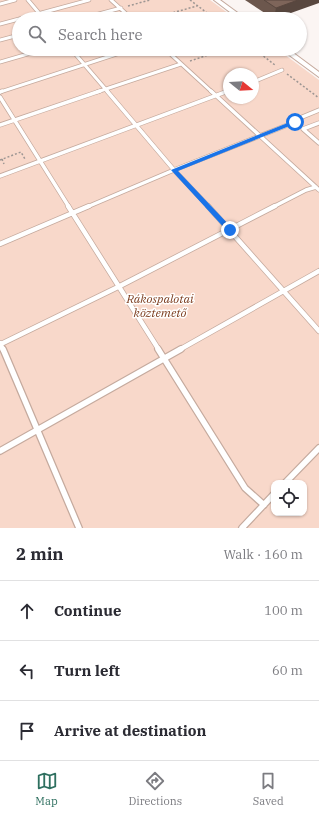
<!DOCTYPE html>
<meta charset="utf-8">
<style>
body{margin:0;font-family:"IBM Plex Serif",serif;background:#f7f7f7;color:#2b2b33}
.controls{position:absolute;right:12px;bottom:12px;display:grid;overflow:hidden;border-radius:8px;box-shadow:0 1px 3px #0004}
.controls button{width:36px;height:36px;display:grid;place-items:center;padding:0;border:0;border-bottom:1px solid #e1e1e2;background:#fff;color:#2b2b33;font:20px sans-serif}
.compass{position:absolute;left:223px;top:68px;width:36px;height:36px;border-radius:50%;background:#fff;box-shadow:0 1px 3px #0004;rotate:108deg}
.stop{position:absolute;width:12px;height:12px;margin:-9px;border:3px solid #1a73e8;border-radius:50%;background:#fff}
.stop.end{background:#1a73e8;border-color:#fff;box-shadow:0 1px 4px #0008}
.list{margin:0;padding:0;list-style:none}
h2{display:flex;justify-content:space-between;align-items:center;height:52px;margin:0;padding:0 16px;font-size:17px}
h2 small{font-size:13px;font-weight:400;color:#7c7c81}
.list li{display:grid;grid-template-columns:26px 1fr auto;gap:12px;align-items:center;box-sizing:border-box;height:60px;padding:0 16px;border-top:1px solid #e1e1e2}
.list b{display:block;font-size:15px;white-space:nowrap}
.list em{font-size:13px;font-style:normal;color:#7c7c81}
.icon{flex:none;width:22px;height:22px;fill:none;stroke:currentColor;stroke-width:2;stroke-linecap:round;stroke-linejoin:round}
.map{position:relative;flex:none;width:319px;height:528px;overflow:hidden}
.search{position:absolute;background:#fff;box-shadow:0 1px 3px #0004;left:12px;right:12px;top:12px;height:44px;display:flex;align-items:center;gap:10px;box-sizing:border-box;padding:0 14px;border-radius:22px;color:#7c7c81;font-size:15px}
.sheet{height:232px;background:#fff}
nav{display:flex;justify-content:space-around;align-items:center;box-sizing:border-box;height:56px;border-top:1px solid #e1e1e2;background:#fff;font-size:11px;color:#7c7c81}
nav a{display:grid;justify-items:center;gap:2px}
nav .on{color:#2e6f5f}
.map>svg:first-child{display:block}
</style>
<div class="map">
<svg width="319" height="528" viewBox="0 0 319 528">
<rect width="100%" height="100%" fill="#fbf5f3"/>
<path fill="#f8d8ca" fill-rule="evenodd" d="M0 0H210L236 19H19V49H277L319 80V528H0ZM229 74H253V98H229ZM274 483H304V513H274Z"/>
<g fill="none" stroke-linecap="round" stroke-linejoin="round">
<g stroke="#c5aa9e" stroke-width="4.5">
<path id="service-far3" d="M28 0 44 19
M111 0 132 19
M0 4 15 0
M19 19 89 0
M80 19 121 8
M0 24 19 19
M0 40 19 35
M71 49 108 92
M165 49 212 92
M0 62 45 49
M253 82 282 70
M0 92 132 49
M97 92 181 64
M225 92 229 91"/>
</g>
<g stroke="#c5aa9e" stroke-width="5">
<path id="service-far2" d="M107 91 174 170 209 207
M211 91 319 190
M0 92 2 91
M0 97 69 207
M319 123 303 129 319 143
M0 125 100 91
M0 176 228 91
M87 207 174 170 295 122V120L319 110
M273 207 306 190 316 187"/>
</g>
<g stroke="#c5aa9e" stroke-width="6">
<path id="service-far1" d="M68 206 159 350
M208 206 319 331
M0 244 89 206
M0 343 3 350
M1 344 118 287 275 206
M179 350 319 271"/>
</g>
<g stroke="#c5aa9e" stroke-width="8">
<path id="service" d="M3 349 79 528
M158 349 245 488 264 505
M0 451 181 349
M285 483 319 448
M242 528 274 494"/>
</g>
<g stroke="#c5aa9e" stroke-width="2">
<path id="minor" d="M214 0H220L246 19H239Z
M281 49H288L319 72V77Z"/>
</g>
<path stroke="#9d9693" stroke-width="1.5" stroke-dasharray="2 2" stroke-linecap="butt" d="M190 0 215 19
M128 6 150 0
M150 19 197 6
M254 49 275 65
M190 61 226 49
M287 74 319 98
M2 159 4 164
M0 160 21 152 25 159"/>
<use href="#service-far3" stroke="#fff" stroke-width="3"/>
<use href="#service-far2" stroke="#fff" stroke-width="3.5"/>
<use href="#service-far1" stroke="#fff" stroke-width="4.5"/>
<use href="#service" stroke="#fff" stroke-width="5.5"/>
<use href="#minor" fill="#fff" fill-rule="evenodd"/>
</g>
<path fill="#6c574d" d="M245 0H319L274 19Z"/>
<path fill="#58473f" d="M298 0H319V3L274 19 276 8Z"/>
<path fill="#7e655a" stroke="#58473f" d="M264 0H298L276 8Z"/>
<path fill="#1a73e8" d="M295 120 297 122V123L178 171 232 228V232H228L171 170Z"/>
<g text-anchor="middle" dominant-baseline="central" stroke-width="3" stroke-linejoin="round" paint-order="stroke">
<g font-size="12" font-style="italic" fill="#7d3e20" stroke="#fff">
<text x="160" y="298">Rákospalotai<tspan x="160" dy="14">köztemető</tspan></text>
</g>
</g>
</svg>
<div class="controls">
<button><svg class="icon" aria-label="locate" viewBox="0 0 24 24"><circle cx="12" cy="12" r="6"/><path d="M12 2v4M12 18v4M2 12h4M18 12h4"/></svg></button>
</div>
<svg class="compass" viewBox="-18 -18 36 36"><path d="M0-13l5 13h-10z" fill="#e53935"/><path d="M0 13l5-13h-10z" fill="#7c7c81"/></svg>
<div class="stop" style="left:295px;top:122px"></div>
<div class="stop end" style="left:230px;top:230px"></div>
<div class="search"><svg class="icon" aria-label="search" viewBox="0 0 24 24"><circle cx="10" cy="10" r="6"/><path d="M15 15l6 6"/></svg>Search here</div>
</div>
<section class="sheet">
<h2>2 min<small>Walk · 160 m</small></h2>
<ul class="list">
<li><svg class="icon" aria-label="ahead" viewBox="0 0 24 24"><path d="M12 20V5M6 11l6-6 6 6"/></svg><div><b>Continue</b></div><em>100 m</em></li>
<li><svg class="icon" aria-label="left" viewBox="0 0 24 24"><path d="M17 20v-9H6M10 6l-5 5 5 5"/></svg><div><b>Turn left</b></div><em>60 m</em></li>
<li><svg class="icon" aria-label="arrive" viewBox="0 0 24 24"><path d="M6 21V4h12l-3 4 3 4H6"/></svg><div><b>Arrive at destination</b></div></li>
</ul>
</section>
<nav>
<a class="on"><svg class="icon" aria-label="map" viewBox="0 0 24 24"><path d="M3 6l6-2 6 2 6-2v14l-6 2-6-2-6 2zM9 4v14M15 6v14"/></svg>Map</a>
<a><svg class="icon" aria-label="directions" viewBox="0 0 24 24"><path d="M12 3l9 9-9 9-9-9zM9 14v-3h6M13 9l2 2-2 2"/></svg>Directions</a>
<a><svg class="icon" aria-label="saved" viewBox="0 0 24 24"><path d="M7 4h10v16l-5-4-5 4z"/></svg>Saved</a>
</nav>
